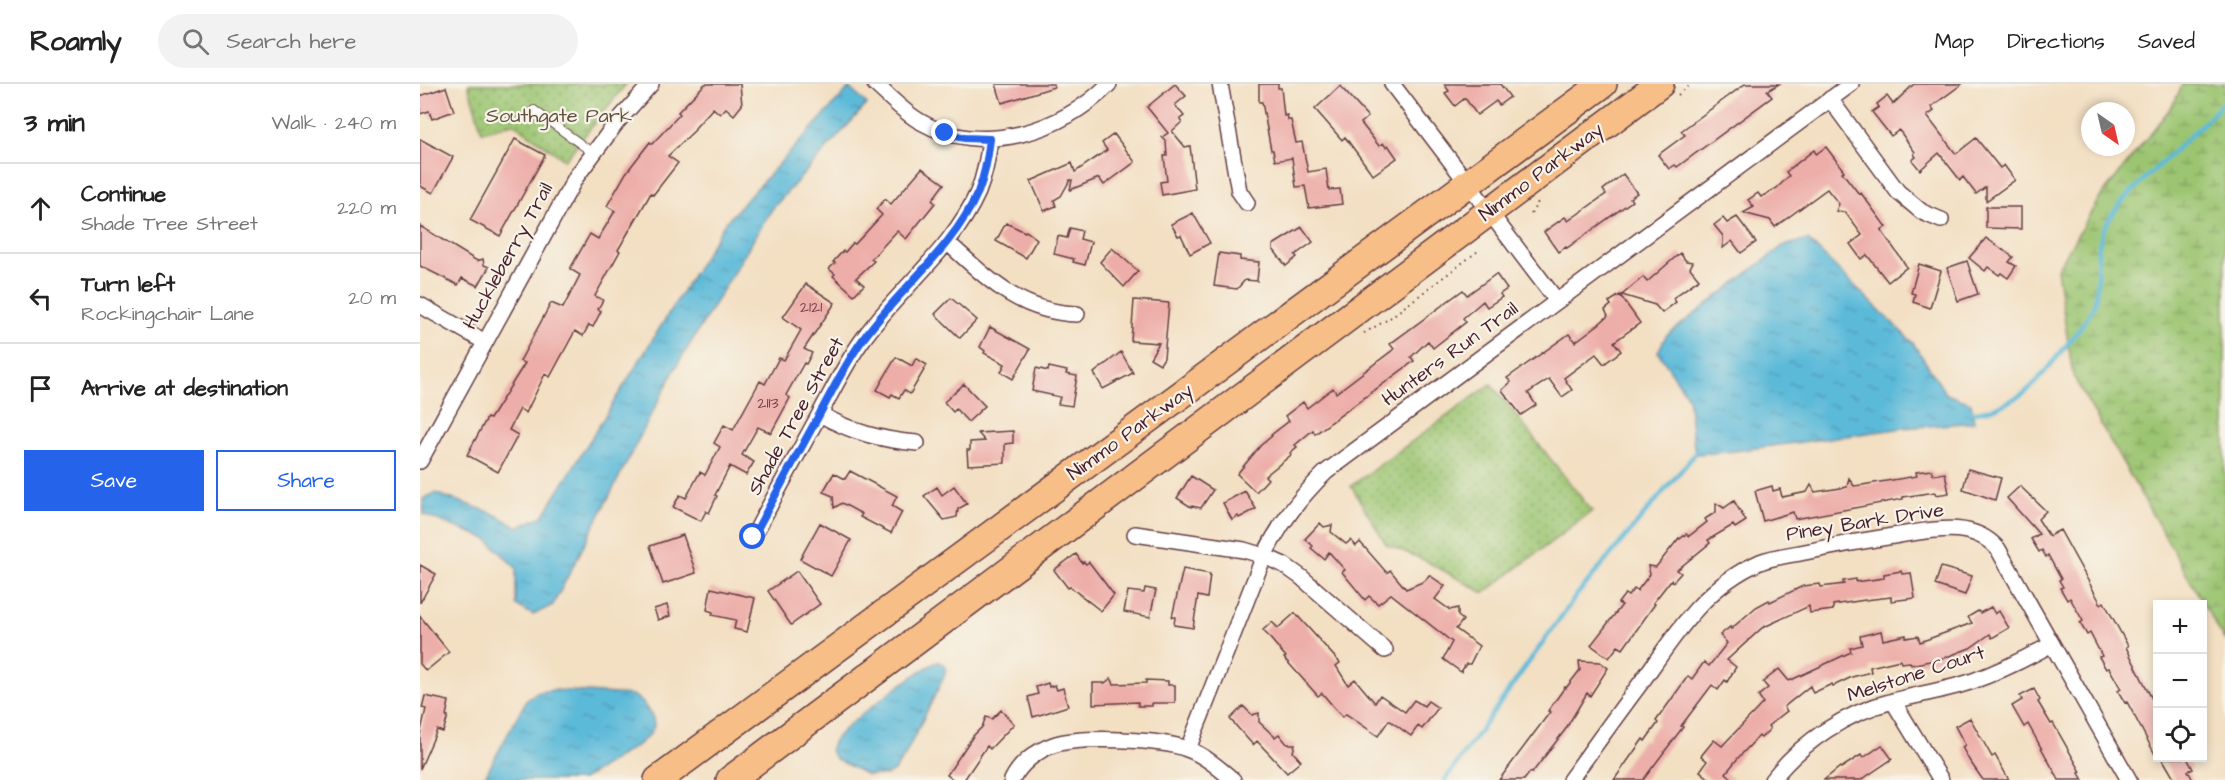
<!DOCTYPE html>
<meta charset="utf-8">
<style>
body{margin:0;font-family:"Architects Daughter",sans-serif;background:#f2f2f2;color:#222}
.controls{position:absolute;right:18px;bottom:18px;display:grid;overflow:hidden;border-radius:0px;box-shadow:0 3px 9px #0003}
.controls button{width:54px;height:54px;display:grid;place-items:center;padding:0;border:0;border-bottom:2px solid #e0e0e0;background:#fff;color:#222;font:30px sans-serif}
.compass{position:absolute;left:1661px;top:18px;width:54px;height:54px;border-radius:50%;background:#fff;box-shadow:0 3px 9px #0003;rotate:146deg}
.stop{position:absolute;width:18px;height:18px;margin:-14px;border:4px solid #2563eb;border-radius:50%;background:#fff}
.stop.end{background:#2563eb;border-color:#fff;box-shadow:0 2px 6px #0008}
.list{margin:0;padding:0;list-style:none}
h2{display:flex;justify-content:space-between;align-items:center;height:78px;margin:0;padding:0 24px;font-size:26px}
h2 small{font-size:20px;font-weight:400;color:#767676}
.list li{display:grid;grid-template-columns:39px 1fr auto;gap:18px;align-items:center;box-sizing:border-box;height:90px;padding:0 24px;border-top:2px solid #e0e0e0}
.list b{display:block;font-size:22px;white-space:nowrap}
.list p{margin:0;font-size:20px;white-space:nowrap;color:#767676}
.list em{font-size:20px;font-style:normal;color:#767676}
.actions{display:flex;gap:12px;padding:18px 24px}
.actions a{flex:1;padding:14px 0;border:2px solid #2563eb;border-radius:0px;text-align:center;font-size:21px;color:#2563eb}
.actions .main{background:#2563eb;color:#fff}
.icon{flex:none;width:33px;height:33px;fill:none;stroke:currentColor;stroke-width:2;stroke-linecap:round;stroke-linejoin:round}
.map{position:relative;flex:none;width:1805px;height:696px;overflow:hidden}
header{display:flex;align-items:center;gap:36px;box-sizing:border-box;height:84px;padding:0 30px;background:#fff;border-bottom:2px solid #e0e0e0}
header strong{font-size:28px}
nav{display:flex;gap:33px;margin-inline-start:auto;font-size:21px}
.search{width:420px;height:54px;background:#f2f2f2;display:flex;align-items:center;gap:15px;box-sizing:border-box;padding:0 21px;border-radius:33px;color:#767676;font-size:22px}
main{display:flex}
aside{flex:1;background:#fff}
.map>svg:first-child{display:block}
</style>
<header>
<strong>Roamly</strong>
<div class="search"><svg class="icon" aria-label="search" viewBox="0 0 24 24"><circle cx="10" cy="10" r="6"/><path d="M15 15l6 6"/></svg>Search here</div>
<nav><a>Map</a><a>Directions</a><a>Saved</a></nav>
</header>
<main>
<aside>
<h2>3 min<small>Walk · 240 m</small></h2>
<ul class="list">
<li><svg class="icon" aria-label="ahead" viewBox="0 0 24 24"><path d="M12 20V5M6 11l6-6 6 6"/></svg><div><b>Continue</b><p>Shade Tree Street</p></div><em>220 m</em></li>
<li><svg class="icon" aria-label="left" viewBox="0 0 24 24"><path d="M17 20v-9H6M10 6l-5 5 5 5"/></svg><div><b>Turn left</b><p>Rockingchair Lane</p></div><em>20 m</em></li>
<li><svg class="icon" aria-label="arrive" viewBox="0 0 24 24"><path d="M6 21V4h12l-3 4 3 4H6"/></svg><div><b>Arrive at destination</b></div></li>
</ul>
<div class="actions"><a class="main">Save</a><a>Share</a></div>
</aside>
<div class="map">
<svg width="1805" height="696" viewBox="0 0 1805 696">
<defs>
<pattern id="grass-dots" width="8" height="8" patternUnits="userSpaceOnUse" patternTransform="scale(1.5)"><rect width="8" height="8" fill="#9bc571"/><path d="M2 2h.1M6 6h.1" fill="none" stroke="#809f5d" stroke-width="1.8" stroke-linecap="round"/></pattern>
<pattern id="wetland-marsh" width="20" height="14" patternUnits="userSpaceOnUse" patternTransform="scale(1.5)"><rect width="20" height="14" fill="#9bc571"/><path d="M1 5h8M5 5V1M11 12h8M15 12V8" fill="none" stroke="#809f5d"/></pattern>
<pattern id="water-ripples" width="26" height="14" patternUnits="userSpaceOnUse" patternTransform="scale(1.5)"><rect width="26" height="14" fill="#5bbad9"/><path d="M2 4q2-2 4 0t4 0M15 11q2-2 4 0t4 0" fill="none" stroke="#4d97b0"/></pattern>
</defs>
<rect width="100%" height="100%" fill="#f7f3e8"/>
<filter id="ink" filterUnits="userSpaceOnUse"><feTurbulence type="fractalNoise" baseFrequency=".0167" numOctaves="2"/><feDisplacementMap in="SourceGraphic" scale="12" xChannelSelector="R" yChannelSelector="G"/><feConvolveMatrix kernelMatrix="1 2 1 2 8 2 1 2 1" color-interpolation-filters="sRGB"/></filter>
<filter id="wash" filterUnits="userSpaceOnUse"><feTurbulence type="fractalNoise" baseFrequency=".008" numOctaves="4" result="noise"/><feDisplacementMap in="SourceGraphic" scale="24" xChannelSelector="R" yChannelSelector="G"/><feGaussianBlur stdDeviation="1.35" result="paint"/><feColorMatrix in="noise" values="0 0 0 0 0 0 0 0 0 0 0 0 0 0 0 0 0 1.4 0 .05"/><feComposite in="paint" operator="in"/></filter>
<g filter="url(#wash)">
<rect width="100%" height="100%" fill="#f3dfc2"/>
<path fill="url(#grass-dots)" stroke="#72724e" stroke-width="1.5" d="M48 0H206L145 76 93 39 62 48Z
M1071 300 1172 427 1064 509 1006 477 966 460 931 402Z"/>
<path fill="url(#wetland-marsh)" stroke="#72724e" stroke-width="1.5" d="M1763 0H1805V557L1653 292 1637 185 1679 115 1752 22Z"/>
<path fill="url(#water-ripples)" stroke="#526c82" stroke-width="1.5" d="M429 4 447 20 352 125 256 283 133 521 113 531 96 521V484L67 455 4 431 3 415 15 409 72 429 98 443 123 432 305 139Z
M1388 156 1493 259 1526 310 1551 319 1554 338 1484 344 1307 368 1275 370 1268 313 1238 268 1246 252 1363 162Z
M518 578 523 580 526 584 524 593 484 673 474 687 467 691H447L416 675 410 667C412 662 413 657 416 654 426 641 504 581 518 578Z
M133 606 213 611 223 619 233 634 234 642 230 650 219 660 162 696H63L106 617 116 609Z"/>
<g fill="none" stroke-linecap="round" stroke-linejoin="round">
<path stroke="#5bbad9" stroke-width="4.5" d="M1549 328C1568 329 1588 319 1604 309 1615 302 1668 236 1673 224 1682 198 1672 167 1685 143 1696 121 1715 104 1733 87 1757 64 1782 42 1805 17
M1025 696 1156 512 1275 370"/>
</g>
<g id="blocks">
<path fill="#edada8" d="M285 0H320L322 21 314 31 306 24 300 30 293 24 275 44V46L248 72 258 79 233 111 231 109 198 166 200 167 175 212 183 216 178 225 181 227 173 243 169 241 163 252 155 247 130 293 125 290 106 329 100 325 89 346 98 351 78 388 47 371 67 334 70 335 105 279 100 277 131 219 143 224 160 191 150 185 170 150 178 155 195 127 187 122 206 89 230 58 232 60 260 30 258 28Z
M576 0H634V3L582 19Z
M755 0 766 12 755 21 764 32 760 35 762 38 752 47 765 63 770 62 775 105 742 111 740 98 747 97 744 72H747L746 57 742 53 748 49 727 23Z
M839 0H858V4H861L864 32 867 31 868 36H871L876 59 882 58 888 88 906 85 909 106 920 105 922 120 889 124 885 102 876 103 872 74 855 77 853 66H851L842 18H839Z
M1024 0H1080L1090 13 1079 21 1076 17 1057 31 1045 14 1035 22 1025 9 1029 7Z
M1325 0H1359L1347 7 1352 13 1257 83 1255 81 1249 85 1238 71 1265 51 1261 47Z
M1494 0H1542L1511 23 1514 27 1507 32 1536 70 1556 54 1580 84 1584 81 1595 96 1566 117V103L1556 110 1543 93 1540 96 1519 69 1500 86 1492 76 1496 73 1494 70 1495 68 1479 46 1471 52 1452 28 1459 23 1457 20 1467 12 1473 20Z
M920 2 948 33 941 39 959 62 963 59 966 63 968 61 977 74 953 91 925 53 922 56 895 25Z
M26 3 34 27 12 35 9 27 0 30V12Z
M694 50 715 78 684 101 679 94 650 106 652 96H650L641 112 634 116 636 122 624 127 611 97 652 79 655 88 687 66 682 59Z
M0 55 33 73 13 109 0 102Z
M95 55 125 71 80 152 50 136Z
M1406 63 1424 87 1422 88 1439 110 1441 109 1466 143 1461 146 1487 183 1468 198 1447 171 1441 175 1430 160 1442 151 1425 128 1416 127 1419 120 1407 105 1355 143 1350 136 1323 129 1334 123 1328 116 1338 109 1341 113 1357 104 1369 92 1366 88 1394 66 1396 70Z
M502 84 524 100 512 116 515 119 486 155 477 147 451 175 454 177 436 194 444 201 434 211 413 192 415 190 409 185 415 179 413 178 423 167 425 168 433 159 435 160 462 131 456 125 465 115 471 120Z
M1203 90 1217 109 1210 114 1212 117 1147 164 1146 163 1138 168 1124 148 1145 133 1148 137 1186 110 1183 106Z
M1566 123H1601V145L1566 144Z
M773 129 790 159 770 170 761 151 758 152 751 140Z
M1317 133 1336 158 1321 169 1312 157 1303 164V152L1294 141 1303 134 1307 139Z
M586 139 605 148 606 147 617 155 606 174 576 157Z
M0 142 57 177 63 175 64 181 69 183 58 202 42 194 38 201 0 182Z
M882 143 893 158 875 171 877 173 866 182 853 165V161Z
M650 144 662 147 660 155 671 158 665 181 653 178 654 175 634 170 638 152 647 154Z
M1566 154 1593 173 1589 178 1596 182 1588 194 1581 189 1579 191 1568 183 1565 187 1549 174Z
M692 164 718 187 704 203 680 178Z
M799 169 820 172V176L839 178 837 197 825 196 817 205 794 202Z
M1260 169 1266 177 1273 178 1270 184 1279 195 1253 214 1256 218 1242 229 1235 221 1202 211 1223 193 1227 198Z
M1547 177 1558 210 1538 217 1527 184Z
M1499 180 1521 187 1510 224 1493 218 1495 210 1491 209Z
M1076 190 1087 205 1080 210 1082 213 1067 223 1063 217 1043 234 1046 238 1013 264 1008 257 991 273 994 277 895 350 893 346 875 361 877 363 870 369 871 371 845 392 848 395 836 408 817 390 841 361 852 352 851 351 869 337 865 332 883 318 887 324 913 304 916 309 974 265 970 260 1043 206 1047 211Z
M386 200 415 219 384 265 392 269 386 280 384 279 366 311 370 314 351 349 338 343 322 371 334 378 326 391 310 382 295 411 297 412 289 429 286 427 281 437 253 423 260 411 266 414 280 388 285 391 300 363 294 359 304 341 313 346 340 297 345 300 359 274 364 276 381 246 363 233Z
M1200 211 1220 239 1194 258 1201 267 1184 280 1176 270 1144 294 1152 306 1142 313 1129 295 1108 309 1116 321 1101 331 1082 306 1091 298 1087 294 1149 250 1155 258 1179 240 1188 232 1185 226 1191 221 1189 218Z
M531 214 557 236 540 254 515 230Z
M714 216 749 219 744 274 740 280 730 274 739 259 711 257Z
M570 243 610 265 593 295 581 288 585 280 564 269 565 267 560 263Z
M701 268 713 289 683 305 674 289Z
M476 273 492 282 496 274 507 281 490 310 484 306 479 314 472 310 470 313 457 306Z
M629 283 647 287 646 290 657 292 652 322 638 320 640 313 612 307 616 284 628 287Z
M544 300 565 322 548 338 536 325 533 328 524 318Z
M593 347V359L585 360V379L548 381 547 366H550V358L565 357 558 349Z
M1548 385 1581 394 1575 416 1543 405Z
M1512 386 1513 391 1525 389 1529 409 1516 411 1515 408 1483 413V415L1375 435 1373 428 1343 437 1335 407 1352 402 1353 407 1360 405 1362 413 1387 408 1391 401 1395 408 1427 403 1429 394 1434 402 1442 401 1497 392 1496 388Z
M430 387 477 412 472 422 482 428 471 449 440 433 442 430 422 419 414 424 413 412 403 408 414 389 425 395Z
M771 392 793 406 781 424 772 422 771 423 757 414Z
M534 402 547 420 538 425 537 433 524 436 504 412 517 403 522 411Z
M1600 402 1626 427 1618 435 1629 452 1640 446 1681 520 1684 518 1708 562 1706 563 1737 625V674L1707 618 1705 619 1698 607 1701 605 1689 584 1686 585 1679 573 1682 572 1670 549 1667 551 1660 539 1663 537 1650 514 1647 516 1640 504 1643 503 1639 496 1641 495 1628 471 1626 473 1622 466 1619 468 1611 455 1619 450 1587 414Z
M825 407 836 425 819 434 818 432 812 436 803 419Z
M1314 417 1326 437 1315 444 1313 441 1288 456 1290 459 1257 486 1261 489 1253 498 1251 496 1233 519 1235 520 1203 565 1198 562 1189 574 1171 561 1202 521 1198 519 1205 510 1208 512 1214 505 1217 507 1230 490 1228 482 1236 483 1259 454 1260 455 1266 450 1269 452 1287 438 1285 435 1296 428V419L1304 424Z
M400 439 431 456 411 492 380 475Z
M900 439 904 443 912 441 911 448 926 460 931 456 936 462 940 458 967 489 970 486 986 505 1005 497 1009 491 1025 502 1015 515 1030 526 1038 524V532L1043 536 1036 545 1059 562 1050 580H1046L1041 588 1023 575 1032 558 971 510 958 520 949 512 945 516 922 488 925 486 909 468 904 475 891 464 893 462 885 455Z
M263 451 276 489 243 500 230 462Z
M656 470 662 479 664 478 666 480 669 478 694 511 681 527 650 503 648 504 634 486Z
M0 481 16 490 0 519Z
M1521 483 1552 492 1545 511 1515 501Z
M763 485 790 490 787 514 778 512 773 544 754 541 755 533H752Z
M377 487 400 520 371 541 348 507Z
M1481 487 1482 490 1491 489 1495 514 1471 517V513L1445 516 1413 521V526L1390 529 1389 522 1342 544 1307 576 1316 583 1307 598 1305 596 1298 606 1292 601 1261 642 1263 643 1223 696H1194L1223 655 1225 657 1238 639 1236 637 1268 592 1272 595 1284 578 1289 582 1307 559 1300 551 1310 543 1311 545 1336 523 1349 516 1350 518 1383 502 1400 500 1401 503 1424 500 1423 497 1436 495V498L1464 494V490Z
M291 504 335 514 327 548 314 545 316 536 292 531 293 528 287 526Z
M725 504 736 506 730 533 704 528 708 507 724 509Z
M247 521 250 532 238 536 234 525Z
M1571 523 1575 530 1579 527 1589 544 1572 554 1570 550 1550 564 1524 574 1491 581 1490 578 1481 579 1480 576 1450 583 1451 588 1432 593 1413 602 1412 600 1393 609 1390 602 1364 623 1367 627 1348 642 1350 645 1341 654 1339 652 1318 674 1306 689 1314 696H1291L1280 687 1287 677 1281 672 1294 656 1302 662 1343 619 1338 612 1348 604 1343 598 1359 585 1369 597 1431 568 1430 564 1442 561 1440 552 1461 547 1463 556 1486 551V554L1498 552 1500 558 1552 539 1548 533 1558 527 1560 529Z
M875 529 920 579 916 582 928 601 935 595 955 619 960 611 985 628 994 616 1004 622 1008 617 1018 624 1002 645 998 642 991 652 969 636 958 652 926 630 922 633 902 609 898 612 864 574 866 573 843 546 852 538 858 544Z
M0 532 29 568 6 587 0 580Z
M1159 577 1180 578 1188 584 1170 612 1167 609 1145 646 1112 689 1110 688 1104 696H1079L1130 628 1128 627 1145 603 1146 604 1160 586Z
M691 594 694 600 726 599V596L748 597V601H755V619H732V622H718V618L673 620V599H685Z
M628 599 629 603 635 601 637 606 643 604 648 622 613 633 608 613 618 610 616 603Z
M1614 605 1620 616 1618 618 1631 640 1633 639 1661 688 1659 689 1663 696H1639L1608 640 1604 643 1592 622 1602 616 1600 612Z
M5 612 29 617 26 632H28L23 648 17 646 0 685V651L6 625 2 624Z
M823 622 832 631 839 629V638L855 653 859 650 867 660H875L873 668 881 677 867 689 837 657 833 661 810 635Z
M581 626 594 640 570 665 567 662 544 696H534L527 691 553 652 562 643 566 633 572 635Z
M1550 634 1572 673 1575 671 1589 696H1563L1549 676 1542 663 1545 661 1535 642Z
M1462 661 1472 675 1441 696H1404L1420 683 1421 684 1441 671 1443 674Z
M1742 674H1767L1773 685 1768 687 1773 696H1755Z"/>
</g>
</g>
<g filter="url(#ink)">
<use href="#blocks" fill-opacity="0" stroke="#633c42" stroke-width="1.5"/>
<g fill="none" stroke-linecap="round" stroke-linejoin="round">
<g stroke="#633c42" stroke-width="10">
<path id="lane" d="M114 26 173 69"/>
</g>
<g stroke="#633c42" stroke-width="18">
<path id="street" d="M455 0C470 13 483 28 501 38 562 73 642 48 689 0
M800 0 819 107 827 119
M972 0 1137 217
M1410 15 1478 108 1502 128 1521 136
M527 158C568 195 599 228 657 230
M0 221 65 258
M400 330C431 348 461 356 497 359
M0 377 156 93 197 38 231 0
M715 450 824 466 844 472 864 481 881 493 965 566
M333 453C354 413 376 373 398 333 412 308 424 282 441 258 477 206 532 167 558 108 565 91 568 73 570 55
M1473 617 1521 696
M768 665 844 472C860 439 880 413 906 388L1431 0
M592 696C600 680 616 667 633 661 659 652 741 655 767 665 784 671 799 684 813 696
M1150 696C1174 663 1198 629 1223 596 1256 549 1285 502 1340 478 1353 473 1367 471 1380 469 1413 462 1446 456 1479 451 1513 446 1553 436 1578 465L1709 696
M1352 696C1383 657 1425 629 1473 617 1500 610 1527 606 1553 597 1581 587 1607 574 1632 560"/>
</g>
<g stroke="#633c42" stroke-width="30">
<path id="highway" d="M238 696 1183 0
M310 696 1240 0"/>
</g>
<path stroke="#633c42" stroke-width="2" stroke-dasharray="1.5 4.5" stroke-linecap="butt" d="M1258 11 1272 0
M1111 130 1118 118
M944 249 967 236 1058 167"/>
<use href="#lane" stroke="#fff" stroke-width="8"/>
<use href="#street" stroke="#fff" stroke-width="15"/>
<use href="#highway" stroke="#f7be87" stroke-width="27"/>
</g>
</g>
<g fill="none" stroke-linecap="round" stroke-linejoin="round" filter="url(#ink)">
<path stroke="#2563eb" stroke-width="8" d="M333 453C354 413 376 373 398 333 412 308 424 282 441 258 477 206 532 167 558 108 565 91 568 73 570 55L545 54 525 49"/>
</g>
<g text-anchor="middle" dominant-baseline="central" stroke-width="4.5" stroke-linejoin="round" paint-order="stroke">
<g font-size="16" fill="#73424a">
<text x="391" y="223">2121</text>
<text x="348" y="319">2113</text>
</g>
<g font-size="20" fill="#625140" stroke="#f7f3e8">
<text x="139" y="32">Southgate Park</text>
</g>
<g font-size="20" fill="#4a1f2b" stroke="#f7f3e8">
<text transform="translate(1121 88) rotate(-37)">Nimmo Parkway</text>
<text transform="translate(88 172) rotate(-61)">Huckleberry Trail</text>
<text transform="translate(1030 270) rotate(-36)">Hunters Run Trail</text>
<text transform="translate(376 332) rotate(-61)">Shade Tree Street</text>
<text transform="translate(710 348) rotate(-36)">Nimmo Parkway</text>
<text transform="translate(1445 438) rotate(-9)">Piney Bark Drive</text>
<text transform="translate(1496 590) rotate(-18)">Melstone Court</text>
</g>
</g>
</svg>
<div class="controls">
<button>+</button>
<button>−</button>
<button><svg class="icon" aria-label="locate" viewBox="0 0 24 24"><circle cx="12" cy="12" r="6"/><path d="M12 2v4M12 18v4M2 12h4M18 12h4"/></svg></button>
</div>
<svg class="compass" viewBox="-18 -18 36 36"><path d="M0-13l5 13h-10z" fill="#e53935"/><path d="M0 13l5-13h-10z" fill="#767676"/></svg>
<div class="stop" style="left:333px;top:453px"></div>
<div class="stop end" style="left:525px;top:49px"></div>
</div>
</main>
